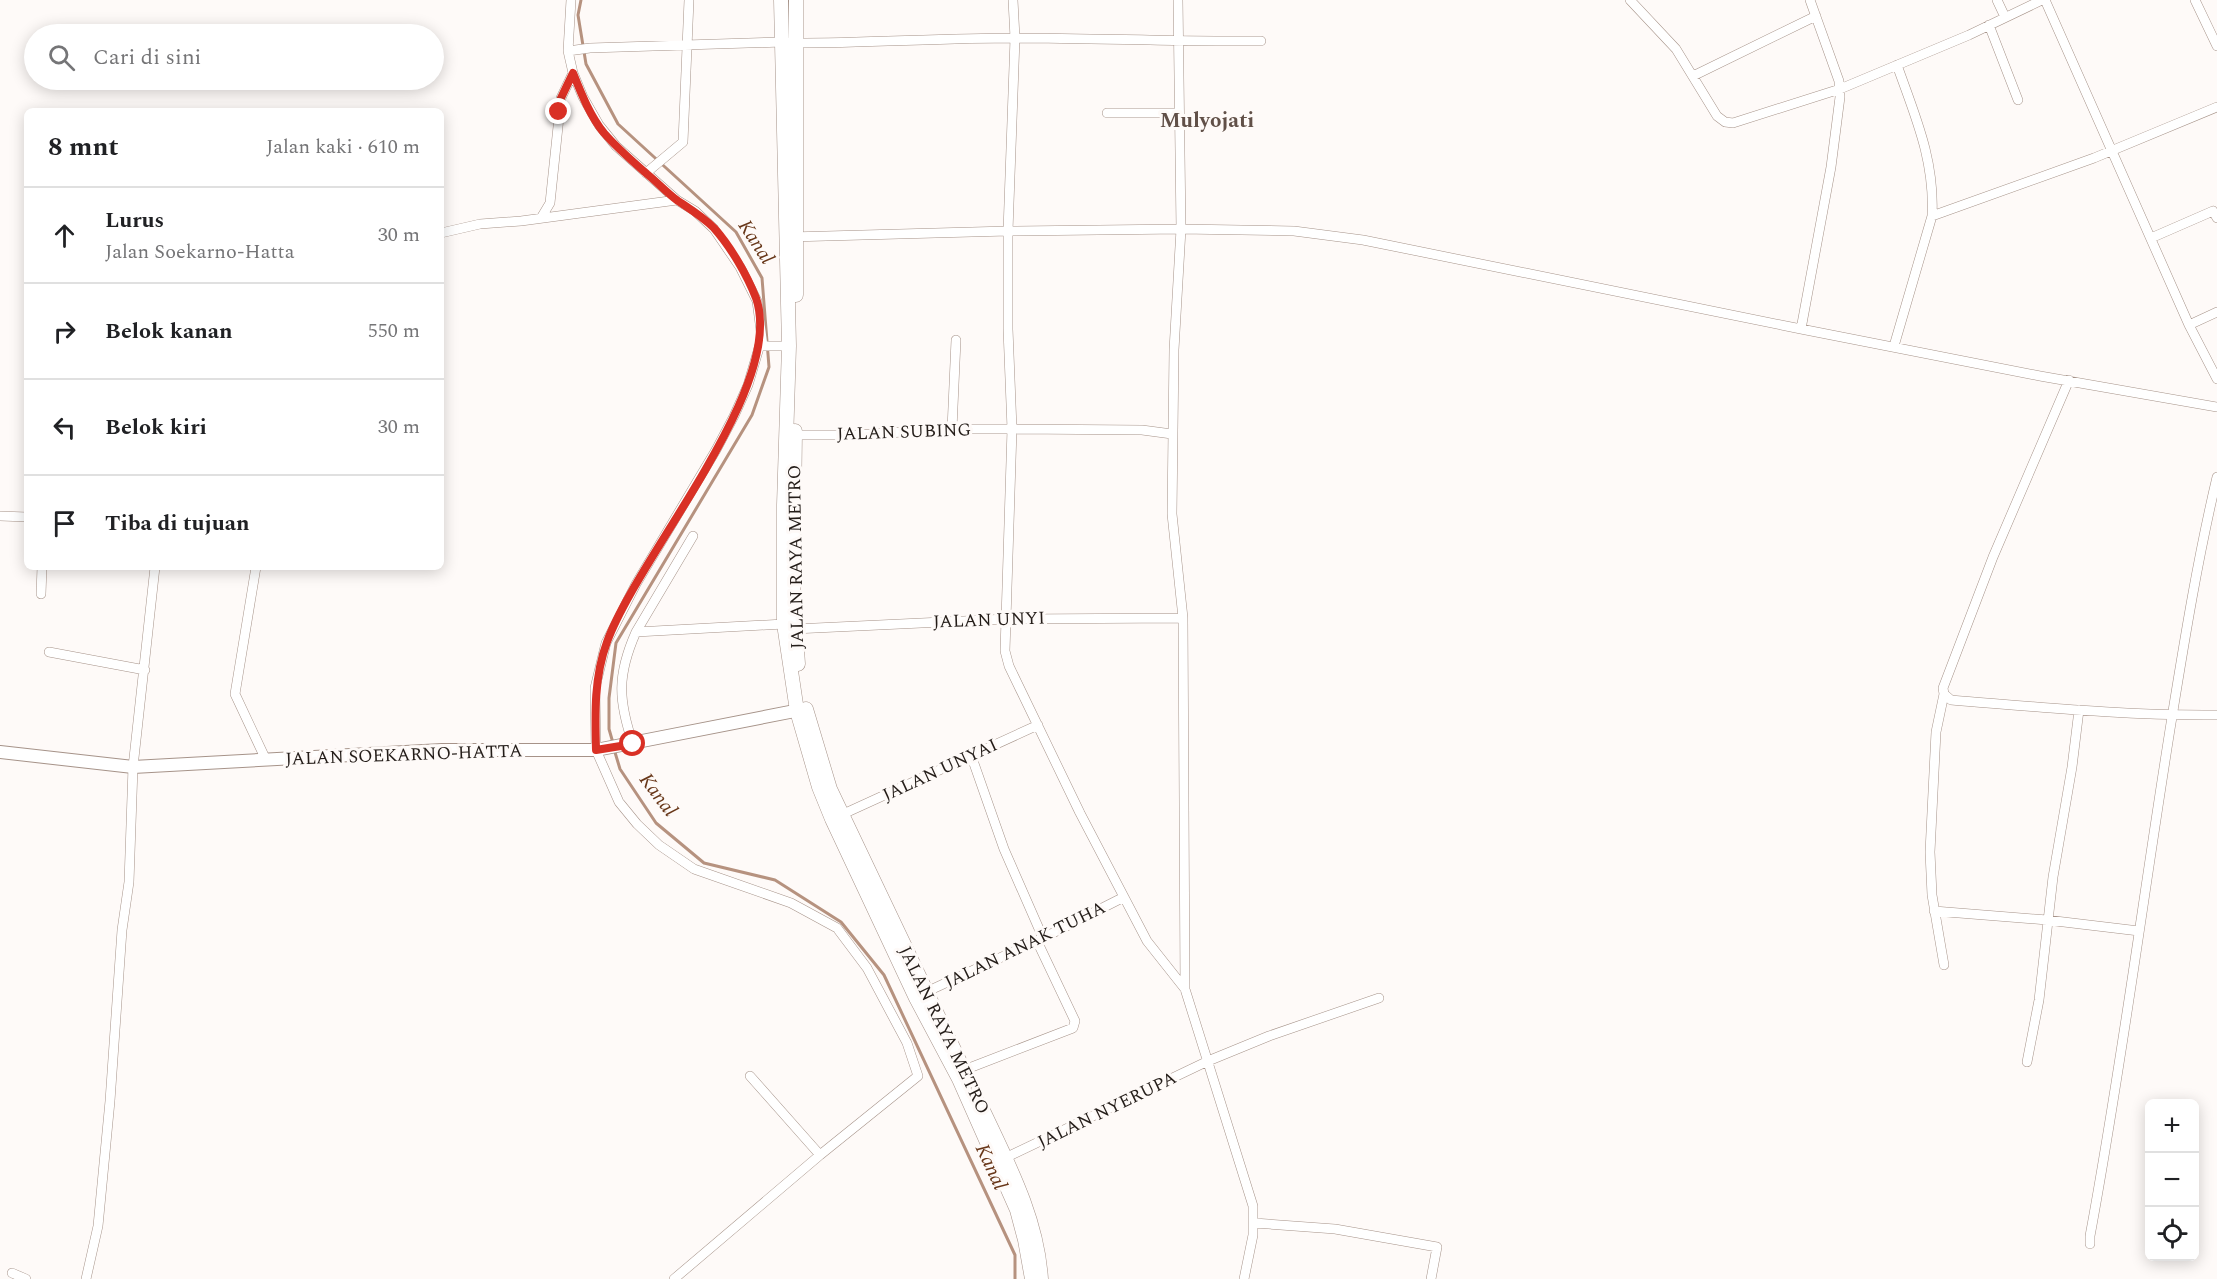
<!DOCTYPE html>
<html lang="id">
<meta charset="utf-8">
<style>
body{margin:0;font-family:Spectral,serif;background:#f2f2f2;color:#202124}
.controls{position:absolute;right:18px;bottom:18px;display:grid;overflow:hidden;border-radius:9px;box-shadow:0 3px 15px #0003}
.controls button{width:54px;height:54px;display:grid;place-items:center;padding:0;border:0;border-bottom:2px solid #e0e0e0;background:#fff;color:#202124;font:30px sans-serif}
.stop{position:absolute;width:18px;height:18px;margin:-14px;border:4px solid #d93025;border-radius:50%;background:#fff}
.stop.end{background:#d93025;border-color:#fff;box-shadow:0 2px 6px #0008}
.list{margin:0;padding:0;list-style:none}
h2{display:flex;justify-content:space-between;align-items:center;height:78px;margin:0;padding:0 24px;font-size:26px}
h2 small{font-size:20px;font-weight:400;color:#757577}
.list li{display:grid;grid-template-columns:39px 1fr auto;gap:18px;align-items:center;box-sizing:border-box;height:96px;padding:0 24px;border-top:2px solid #e0e0e0}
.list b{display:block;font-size:22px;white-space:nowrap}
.list p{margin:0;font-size:20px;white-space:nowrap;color:#757577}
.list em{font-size:20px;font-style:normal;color:#757577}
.icon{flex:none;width:33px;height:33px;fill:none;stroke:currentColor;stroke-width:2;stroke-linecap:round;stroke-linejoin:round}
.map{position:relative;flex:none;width:2217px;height:1279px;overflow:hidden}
.search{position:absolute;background:#fff;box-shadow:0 3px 15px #0003;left:24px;top:24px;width:420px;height:66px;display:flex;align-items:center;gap:15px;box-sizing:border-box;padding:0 21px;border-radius:33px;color:#757577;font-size:22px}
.panel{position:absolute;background:#fff;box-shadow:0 3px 15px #0003;left:24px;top:108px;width:420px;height:462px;border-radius:9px}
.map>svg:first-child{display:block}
</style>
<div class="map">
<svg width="2217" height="1279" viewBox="0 0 2217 1279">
<rect width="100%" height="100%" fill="#fefaf8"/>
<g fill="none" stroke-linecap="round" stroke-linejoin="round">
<path stroke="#b6927f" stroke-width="3" d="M581 0 578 15 586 64 618 124 736 232 762 278 769 367 752 415 616 643 609 698V729L613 743
M614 749 620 769 656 823 704 863 775 880 841 922 884 975 1015 1255V1279"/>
<g stroke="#a69389" stroke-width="10">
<path id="minor" d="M571 0 568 51 573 73 583 97 599 125 616 146 677 200 695 211 714 229 740 267 757 301 763 346H789
M1013 0 1015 38 1008 231V329L1012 429 1005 651 1009 666 1080 813 1147 941 1185 989 1253 1206V1235L1244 1279
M1178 0 1181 229 1174 350 1172 514 1183 618 1185 989
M1630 0 1676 49 1717 116 1725 122 1733 123 1840 89 1969 35 2042 0
M1997 0 2005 17
M2045 0 2189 325 2217 379
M2195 0 2217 46
M1989 25 2018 100
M568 51 590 48 782 42 796 43C869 43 942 38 1015 38 1097 38 1179 42 1261 41
M1693 76 1816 16
M1107 113H1179
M646 173 683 142 689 0
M1932 216 2094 158 2217 107
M541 218 550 203 561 98 573 73
M441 233 480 224 521 221 677 200
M790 237 1008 231 1181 229 1294 231 1363 240 1801 329 2040 376 2217 407
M2151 238 2213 211 2217 218
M2189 325 2217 312
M1801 329 1831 167 1840 97 1839 81 1810 0
M1894 346 1932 216C1935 160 1915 116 1897 65
M2069 380 1993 557 1943 688 1944 694 1951 700C2039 707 2128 716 2217 715
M952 429 956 340
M795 435H855L952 429H1012L1142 430 1172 434
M0 516 27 517
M256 567 235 694 266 760
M41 594 42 567
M794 629 1006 619 1183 618
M636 632 693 536
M49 652 145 670
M633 744C618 700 617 675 636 632L784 624
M971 755 1004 849 1043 938
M841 815 1038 725
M1934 911 2047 920 2139 931
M1944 965 1932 895 1930 852 1936 732 1944 694
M926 992 1043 938 1124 897
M2027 1062 2039 1000 2053 877 2072 767 2079 710
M964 1070 1073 1028 1075 1021 1037 941
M750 1076 820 1155 918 1076 907 1043 867 968 837 928 791 903 694 869 659 845 637 824 619 802 596 750 595 688 606 643 636 584 716 450 734 416 748 385 761 341
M1005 1158 1208 1061 1269 1036 1379 998
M1254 1223 1335 1229 1437 1247 1431 1279
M2090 1244V1236C2122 1064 2144 890 2172 717 2185 637 2198 557 2217 477
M12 1273 26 1279
M86 1279 98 1226 110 1101 122 930 129 882 133 767 155 567
M674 1279 820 1155"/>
</g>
<g stroke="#a69389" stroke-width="14">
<path id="major" d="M0 752 133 767 442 750H596L805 709"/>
</g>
<g stroke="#a69389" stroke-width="15">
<path id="highway" d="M781 0 789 346 784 505V624L797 711 819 787 832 819 916 998 959 1079 1017 1210 1025 1240 1032 1279
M796 295V0
M795 431 793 590 798 664
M806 709 830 789 969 1081
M980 1104C1006 1160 1037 1216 1041 1279"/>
</g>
<use href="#minor" stroke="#fff" stroke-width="9"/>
<use href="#major" stroke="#fff" stroke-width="12"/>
<use href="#highway" stroke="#fff" stroke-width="14"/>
</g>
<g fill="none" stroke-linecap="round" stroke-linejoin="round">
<path stroke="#d93025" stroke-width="8" d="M559 112 561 98 573 73C581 93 590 116 604 133 617 148 632 161 647 174 657 182 667 193 678 201 690 209 703 217 714 228 731 247 747 275 756 298 787 386 638 556 607 642 594 677 595 713 596 750L633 744"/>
</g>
<g text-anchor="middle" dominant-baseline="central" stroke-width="6" stroke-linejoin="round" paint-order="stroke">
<g font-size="18" fill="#241d19" stroke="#fefaf8">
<text transform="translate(904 432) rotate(-2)">JALAN SUBING</text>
<text transform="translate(796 557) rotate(-91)">JALAN RAYA METRO</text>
<text transform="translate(989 620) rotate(-2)">JALAN UNYI</text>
<text transform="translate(404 755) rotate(-2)">JALAN SOEKARNO-HATTA</text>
<text transform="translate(940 770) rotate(-25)">JALAN UNYAI</text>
<text transform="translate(1025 945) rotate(-26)">JALAN ANAK TUHA</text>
<text transform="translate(944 1030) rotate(64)">JALAN RAYA METRO</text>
<text transform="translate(1107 1110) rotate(-26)">JALAN NYERUPA</text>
</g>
<g font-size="20" font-style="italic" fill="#683719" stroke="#fefaf8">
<text transform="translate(756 242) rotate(57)">Kanal</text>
<text transform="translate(658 795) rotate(53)">Kanal</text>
<text transform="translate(991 1167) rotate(65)">Kanal</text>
</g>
<g font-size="21" font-weight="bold" fill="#615048" stroke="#fefaf8">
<text x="1207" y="121">Mulyojati</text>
</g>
</g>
</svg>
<div class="controls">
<button>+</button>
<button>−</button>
<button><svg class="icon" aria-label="locate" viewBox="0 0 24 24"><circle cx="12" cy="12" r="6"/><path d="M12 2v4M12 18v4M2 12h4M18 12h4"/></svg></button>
</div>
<div class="stop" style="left:633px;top:744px"></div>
<div class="stop end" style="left:559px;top:112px"></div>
<div class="search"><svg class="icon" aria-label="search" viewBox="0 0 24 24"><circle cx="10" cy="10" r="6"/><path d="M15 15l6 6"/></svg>Cari di sini</div>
<section class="panel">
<h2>8 mnt<small>Jalan kaki · 610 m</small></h2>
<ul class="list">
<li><svg class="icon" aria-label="ahead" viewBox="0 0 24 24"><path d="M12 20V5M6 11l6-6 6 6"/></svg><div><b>Lurus</b><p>Jalan Soekarno-Hatta</p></div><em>30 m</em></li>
<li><svg class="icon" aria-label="right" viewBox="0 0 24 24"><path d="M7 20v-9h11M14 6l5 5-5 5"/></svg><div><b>Belok kanan</b></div><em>550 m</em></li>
<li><svg class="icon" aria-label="left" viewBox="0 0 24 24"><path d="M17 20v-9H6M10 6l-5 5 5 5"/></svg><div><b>Belok kiri</b></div><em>30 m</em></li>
<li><svg class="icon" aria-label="arrive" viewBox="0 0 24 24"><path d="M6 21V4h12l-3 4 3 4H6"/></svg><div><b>Tiba di tujuan</b></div></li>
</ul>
</section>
</div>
